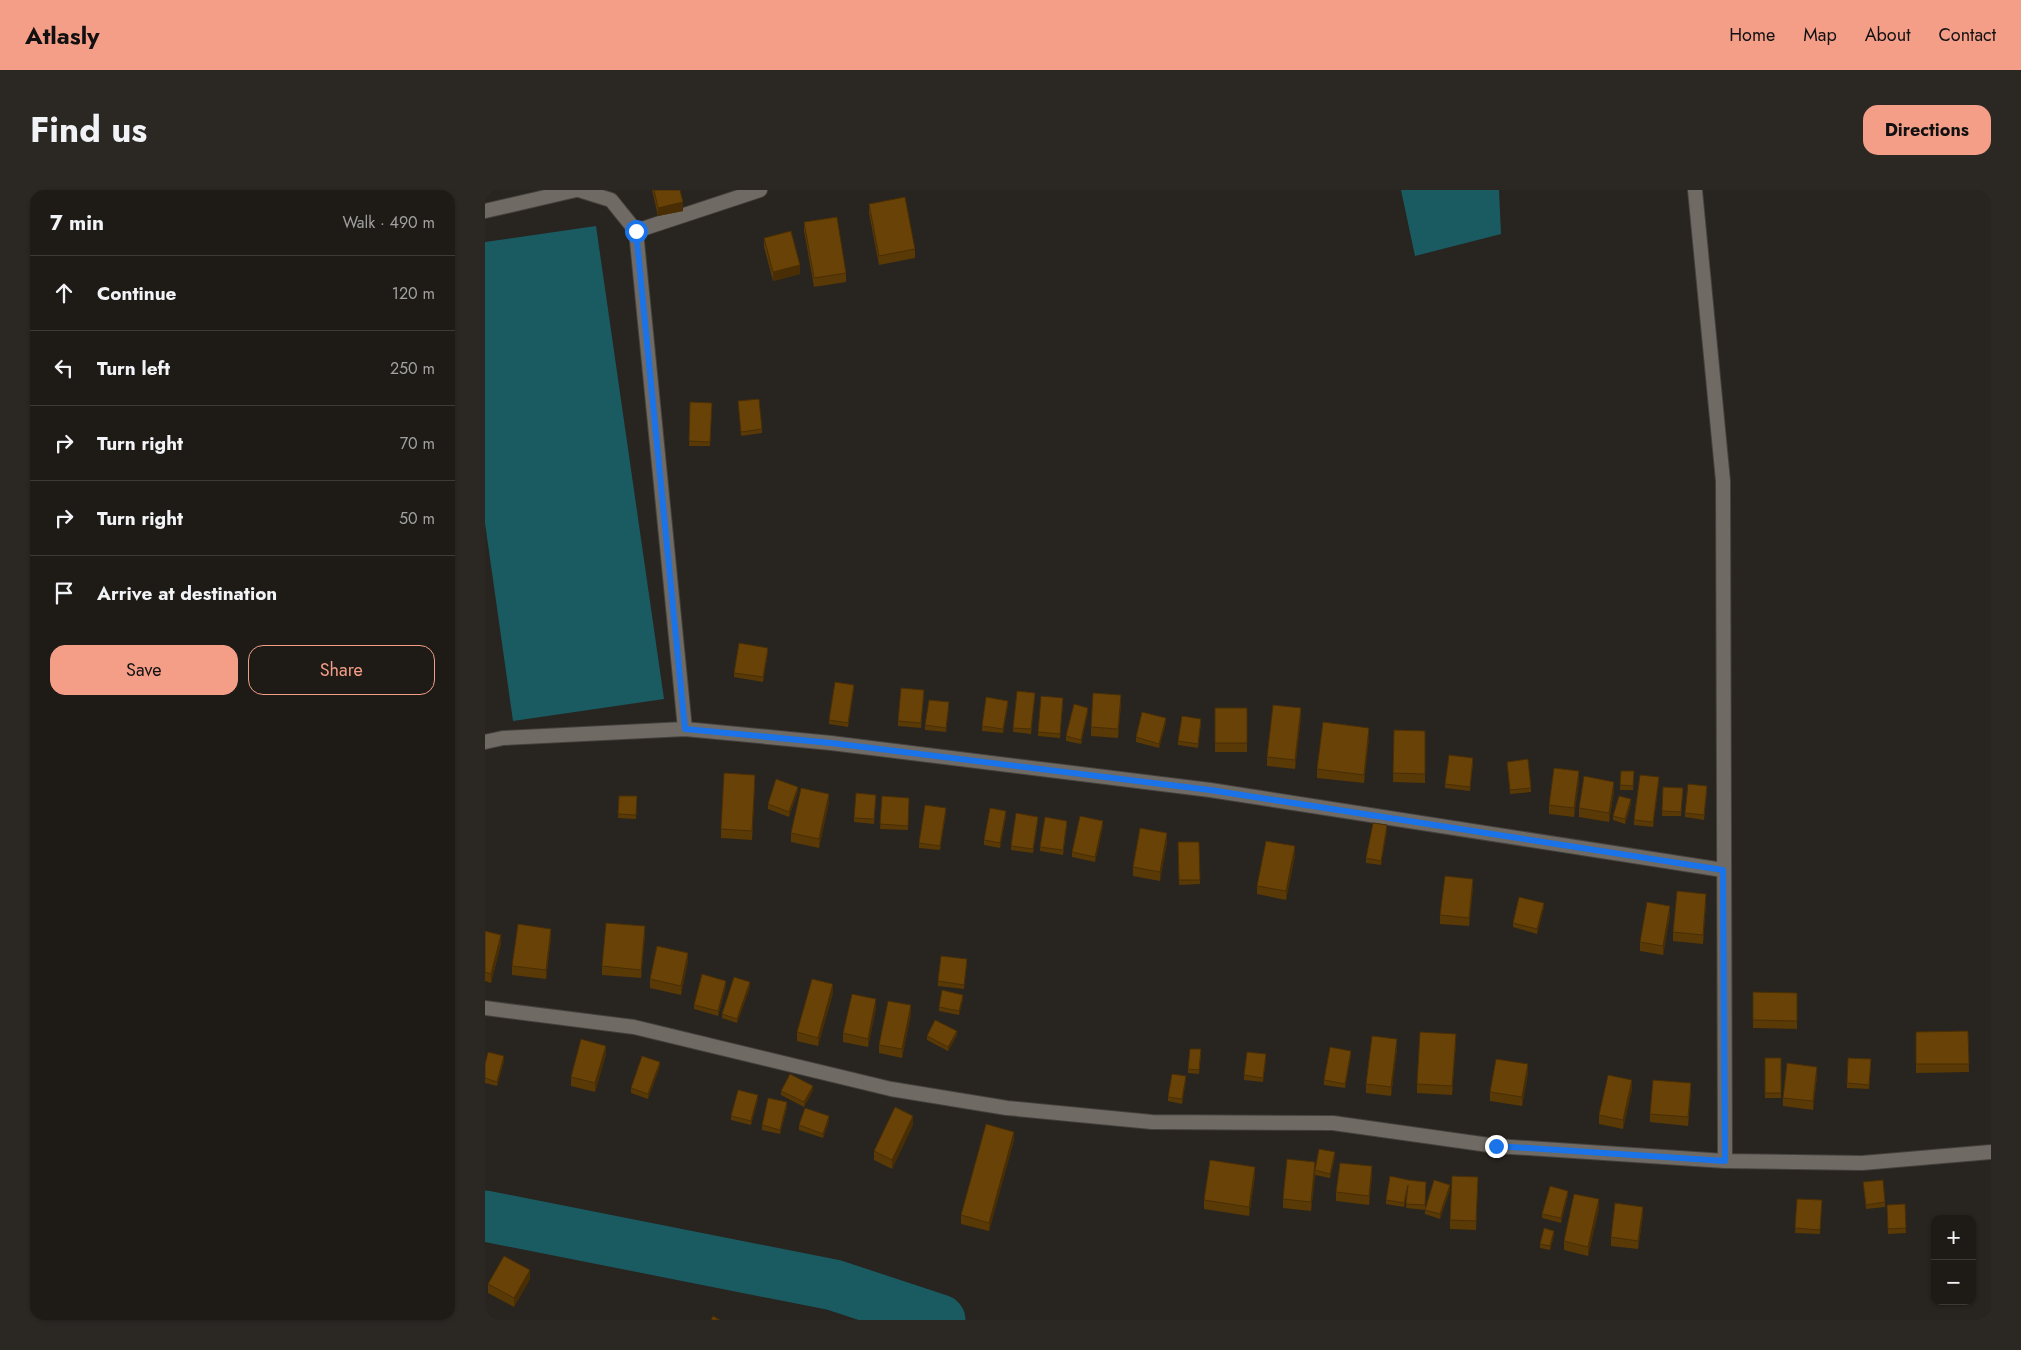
<!DOCTYPE html>
<meta charset="utf-8">
<style>
body{margin:0;font-family:Jost,sans-serif;background:#2b2824;color:#f1f3f6}
.controls{position:absolute;right:15px;bottom:15px;display:grid;overflow:hidden;border-radius:10px;box-shadow:0 1px 4px #0004}
.controls button{width:45px;height:45px;display:grid;place-items:center;padding:0;border:0;border-bottom:1px solid #3c3936;background:#1e1b17;color:#f1f3f6;font:25px sans-serif}
.stop{position:absolute;width:15px;height:15px;margin:-11px;border:4px solid #1a73e8;border-radius:50%;background:#fff}
.stop.end{background:#1a73e8;border-color:#fff;box-shadow:0 1px 5px #0008}
.list{margin:0;padding:0;list-style:none}
h2{display:flex;justify-content:space-between;align-items:center;height:65px;margin:0;padding:0 20px;font-size:21px}
h2 small{font-size:16px;font-weight:400;color:#a1a1a1}
.list li{display:grid;grid-template-columns:32px 1fr auto;gap:15px;align-items:center;box-sizing:border-box;height:75px;padding:0 20px;border-top:1px solid #3c3936}
.list b{display:block;font-size:19px;white-space:nowrap}
.list em{font-size:16px;font-style:normal;color:#a1a1a1}
.actions{display:flex;gap:10px;padding:15px 20px}
.actions a{flex:1;padding:11px 0;border:1px solid #f49e87;border-radius:15px;text-align:center;font-size:18px;color:#f49e87}
.actions .main{background:#f49e87;color:#111}
.icon{flex:none;width:28px;height:28px;fill:none;stroke:currentColor;stroke-width:2;stroke-linecap:round;stroke-linejoin:round}
.map{position:relative;flex:none;width:1506px;height:1130px;overflow:hidden;border-radius:15px}
header{display:flex;align-items:center;gap:30px;box-sizing:border-box;height:70px;padding:0 25px;background:#f49e87;color:#111}
header strong{font-size:24px}
nav{display:flex;gap:28px;margin-inline-start:auto;font-size:18px}
.intro{display:flex;align-items:center;justify-content:space-between;box-sizing:border-box;height:120px;padding:0 30px}
h1{margin:0;font-size:35px}
.button{padding:12px 22px;border-radius:15px;background:#f49e87;color:#111;font-size:18px;font-weight:700}
main{display:flex;gap:30px;padding:0 30px}
aside{flex:1;background:#1e1b17;border-radius:15px;box-shadow:0 1px 4px #0004}
.map>svg:first-child{display:block}
</style>
<header>
<strong>Atlasly</strong>
<nav><a>Home</a><a>Map</a><a>About</a><a>Contact</a></nav>
</header>
<div class="intro"><h1>Find us</h1><a class="button">Directions</a></div>
<main>
<aside>
<h2>7 min<small>Walk · 490 m</small></h2>
<ul class="list">
<li><svg class="icon" aria-label="ahead" viewBox="0 0 24 24"><path d="M12 20V5M6 11l6-6 6 6"/></svg><div><b>Continue</b></div><em>120 m</em></li>
<li><svg class="icon" aria-label="left" viewBox="0 0 24 24"><path d="M17 20v-9H6M10 6l-5 5 5 5"/></svg><div><b>Turn left</b></div><em>250 m</em></li>
<li><svg class="icon" aria-label="right" viewBox="0 0 24 24"><path d="M7 20v-9h11M14 6l5 5-5 5"/></svg><div><b>Turn right</b></div><em>70 m</em></li>
<li><svg class="icon" aria-label="right" viewBox="0 0 24 24"><path d="M7 20v-9h11M14 6l5 5-5 5"/></svg><div><b>Turn right</b></div><em>50 m</em></li>
<li><svg class="icon" aria-label="arrive" viewBox="0 0 24 24"><path d="M6 21V4h12l-3 4 3 4H6"/></svg><div><b>Arrive at destination</b></div></li>
</ul>
<div class="actions"><a class="main">Save</a><a>Share</a></div>
</aside>
<div class="map">
<svg width="1506" height="1130" viewBox="0 0 1506 1130">
<rect width="100%" height="100%" fill="#28241f"/>
<path fill="#1a5b62" d="M916 0H1014L1016 44 930 66Z
M111 36 179 509 28 531 0 333V52Z"/>
<g fill="none" stroke-linecap="round" stroke-linejoin="round">
<path stroke="#1a5b62" stroke-width="51" d="M0 1026 349 1095 455 1130"/>
<g stroke="#44403c" stroke-width="16">
<path id="minor" d="M94 0 126 10 151 41 200 539
M1210 0 1238 291 1240 971
M0 21 91 0
M151 41 275 0
M0 552 18 548 200 539 346 553 725 600 1238 680
M0 818 149 837 406 899 522 918 667 932 848 933 1011 956 1240 971 1377 973 1506 962"/>
</g>
<use href="#minor" stroke="#6f6a64" stroke-width="14"/>
</g>
<path fill="#593906" d="M167 0H195L198 21 173 26Z
M384 14 430 59V68L394 75 384 23Z
M319 32 361 83V92L329 97 319 41Z
M279 48 315 84 288 91 279 57Z
M253 211 277 239V243L256 246Z
M205 212 227 213 225 256H204Z
M283 462 278 492 249 487V483Z
M369 499 363 537 344 534V530Z
M439 504 436 538 413 536V531Z
M550 507 546 544 528 542V538Z
M578 513 575 548 553 546V542Z
M636 514 633 548 606 546V537Z
M523 515 518 543 497 541V536Z
M464 517 461 542 440 540V535Z
M730 518H762V562H730Z
M603 522 596 554 581 551V546Z
M816 527 810 579 782 576V567Z
M681 533 674 558 651 552V547Z
M716 533 713 558 693 555V551Z
M909 540 940 541V593L908 592Z
M884 547 879 593 832 588V579Z
M1022 572 1046 598V602L1025 604Z
M988 573 985 601 960 598V594Z
M1136 581H1149L1148 600H1135Z
M1094 590 1089 627 1064 624V615Z
M1174 592 1168 637 1149 635V630Z
M270 593 267 650 236 648V639Z
M1178 597 1198 598 1196 626H1177Z
M1222 600 1219 630 1200 627V623Z
M313 601 304 627 283 619V614Z
M1129 601 1124 632 1094 627V618Z
M134 606H152L151 629 133 628Z
M397 606 424 608 423 640 395 639Z
M391 609 389 634 369 632V628Z
M344 612 334 658 306 652V643Z
M1146 614 1140 634 1128 630V626Z
M461 623 455 660 434 658V653Z
M521 626 515 658 499 655V650Z
M553 631 548 663 526 660V656Z
M582 635 578 665 555 661V657Z
M618 636 610 672 587 667V662Z
M902 640 896 675 881 673V668Z
M682 652 675 691 648 686V677Z
M693 652H714L715 694 694 695Z
M810 665 801 710 772 704V696Z
M988 698 984 736 955 734V725Z
M1221 713 1218 754 1188 751V742Z
M1059 717 1052 744 1028 737V733Z
M1185 725 1178 765 1155 761V752Z
M0 741 16 754 6 793 0 791Z
M160 745 156 788 117 785V776Z
M66 747 61 789 27 785V776Z
M203 771 196 805 165 798V789Z
M482 774 479 799 453 796V791Z
M241 796 233 826 209 819V815Z
M265 797 252 833 237 828V824Z
M348 803 333 856 312 851V842Z
M1312 803V839L1268 838V830Z
M478 809 474 825 454 821V817Z
M391 818 383 857 358 852V843Z
M426 824 417 868 394 863V855Z
M1483 841 1484 882 1431 883V842Z
M472 845 463 861 442 850V846Z
M971 853 967 905 932 903V894Z
M912 858 906 906 881 903V894Z
M121 864 110 902 86 896V887Z
M716 864 714 884 703 883V879Z
M866 865 860 898 839 895V890Z
M1280 868H1296V908H1280Z
M781 869 778 892 759 890V885Z
M19 871 12 896 0 893V874Z
M1386 874 1384 899 1362 898V893Z
M175 876 163 909 146 903V898Z
M1043 883 1037 916 1005 911V902Z
M1332 886 1328 920 1298 916V908Z
M701 890 697 914 683 911V907Z
M1147 899 1138 939 1114 934V925Z
M328 900 319 917 296 905V901Z
M1206 902 1203 936 1165 932V924Z
M273 909 266 935 246 930V926Z
M302 917 295 944 277 940V935Z
M344 931 338 948 314 940V935Z
M428 935 407 979 389 970V961Z
M529 950 504 1041 476 1034V1025Z
M850 967 845 988 830 985 826 1021 798 1018V1009L830 978Z
M887 985 884 1015 851 1011V1002Z
M770 986 764 1026 719 1019V1010Z
M905 986 923 990 941 992 940 1019 949 990 965 995V999L955 1029 940 1024V1020L921 1018 922 1002 919 1017 901 1014V1010Z
M1378 992 1400 1012V1017L1381 1019Z
M993 996 991 1040 965 1039V1030Z
M1083 1005 1076 1033 1057 1028V1024Z
M1312 1009 1337 1010 1335 1044 1310 1043Z
M1420 1014 1421 1043 1403 1044 1402 1015Z
M1114 1018 1103 1066 1079 1060V1051Z
M1158 1025 1153 1059 1126 1056V1047Z
M1069 1045 1065 1060 1055 1058V1054Z
M45 1089 29 1117 3 1103V1094Z"/>
<path fill="#492e05" d="M198 12V21L173 26V18Z
M315 75V84L288 91V82Z
M283 458V462L278 492V487Z
M369 495V499L363 537V533Z
M636 505V514L633 548V539Z
M523 511V515L518 543V539Z
M603 518V522L596 554V550Z
M816 518V527L810 579V570Z
M681 528V533L674 558V554Z
M884 538V547L879 593V585Z
M1094 581V590L1089 627V618Z
M270 585V593L267 650V641Z
M1174 587V592L1168 637V632Z
M1129 592V601L1124 632V623Z
M313 597V601L304 627V622Z
M344 604V612L334 658V649Z
M1146 609V614L1140 634V629Z
M461 618V623L455 660V656Z
M521 621V626L515 658V653Z
M553 627V631L548 663V659Z
M618 631V636L610 672V667Z
M902 635V640L896 675V671Z
M682 643V652L675 691V682Z
M810 656V665L801 710V701Z
M988 689V698L984 736V728Z
M1221 704V713L1218 754V745Z
M1059 713V717L1052 744V739Z
M1185 716V725L1178 765V756Z
M160 736V745L156 788V780Z
M66 739V747L61 789V780Z
M16 745V754L6 793V784Z
M203 763V771L196 805V796Z
M241 791V796L233 826V821Z
M265 792V797L252 833V829Z
M348 794V803L333 856V848Z
M478 805V809L474 825V821Z
M391 809V818L383 857V849Z
M426 815V824L417 868V859Z
M472 841V845L463 861V857Z
M971 844V853L967 905V896Z
M912 849V858L906 906V897Z
M121 856V864L110 902V893Z
M866 861V865L860 898V894Z
M19 866V871L12 896V892Z
M175 872V876L163 909V904Z
M1043 874V883L1037 916V907Z
M1332 877V886L1328 920V911Z
M701 886V890L697 914V909Z
M1147 890V899L1138 939V930Z
M1206 893V902L1203 936V927Z
M328 896V900L319 917V912Z
M273 905V909L266 935V931Z
M302 912V917L295 944V940Z
M344 926V931L338 948V944Z
M428 926V935L407 979V970Z
M529 942V950L504 1041V1033Z
M850 962V967L845 988V984Z
M830 972V980L826 1021V1012Z
M887 976V985L884 1015V1006Z
M770 977V986L764 1026V1017Z
M923 995V1000L919 1017V1013Z
M965 995V999L955 1029V1024Z
M1083 1001V1005L1076 1033V1028Z
M1114 1009V1018L1103 1066V1057Z
M1158 1017V1025L1153 1059V1051Z
M1069 1041V1045L1065 1060V1056Z
M45 1080V1089L29 1117V1108Z"/>
<path fill="#684207" stroke="#492e05" d="M169 0H195L198 12 173 18Z
M420 7 430 59 394 66 384 14Z
M352 27 361 83 329 88 319 32Z
M306 41 315 75 288 82 279 48Z
M274 209 277 239 256 242 253 211Z
M205 212 227 213 225 252 204 251Z
M254 453 283 458 278 487 249 483Z
M350 492 369 495 363 533 344 530Z
M416 498 439 500 436 533 413 531Z
M532 501 550 503 546 539 528 538Z
M608 503 636 505 633 539 606 537Z
M556 506 578 508 575 544 553 542Z
M501 507 523 511 518 539 497 536Z
M444 510 464 512 461 538 440 535Z
M589 514 603 518 596 550 581 546Z
M788 515 816 518 810 570 782 567Z
M730 518H762V553H730Z
M657 522 681 528 674 554 651 547Z
M697 526 716 529 713 554 693 551Z
M838 532 884 538 879 585 832 579Z
M909 540 940 541V584L908 583Z
M964 565 988 568 985 597 960 594Z
M1043 569 1046 598 1025 600 1022 572Z
M1069 578 1094 581 1089 618 1064 615Z
M1136 581H1149L1148 596 1135 595Z
M239 583 270 585 267 641 236 639Z
M1155 585 1174 587 1168 632 1149 630Z
M1099 586 1129 592 1124 623 1094 618Z
M291 589 313 597 304 622 283 614Z
M1203 594 1222 596 1219 625 1200 623Z
M1178 597 1198 598 1196 622 1177 621Z
M316 598 344 604 334 649 306 643Z
M371 603 391 605 389 629 369 628Z
M134 606H152L151 625 133 624Z
M397 606 424 608 423 636 395 634Z
M1134 606 1146 609 1140 629 1128 626Z
M440 615 461 618 455 656 434 653Z
M505 618 521 621 515 653 499 650Z
M531 623 553 627 548 659 526 656Z
M595 626 618 631 610 667 587 662Z
M560 627 582 631 578 660 555 657Z
M888 633 902 635 896 671 881 668Z
M655 638 682 643 675 682 648 677Z
M781 651 810 656 801 701 772 696Z
M693 652H714L715 690H694Z
M960 686 988 689 984 728 955 725Z
M1192 701 1221 704 1218 745 1188 742Z
M1034 707 1059 713 1052 739 1028 733Z
M1162 712 1185 716 1178 756 1155 752Z
M121 733 160 736 156 780 117 776Z
M33 734 66 739 61 780 27 776Z
M0 741 16 745 6 784 0 782Z
M172 756 203 763 196 796 165 789Z
M456 766 482 769 479 795 453 791Z
M217 784 241 791 233 821 209 815Z
M249 787 265 792 252 829 237 824Z
M327 789 348 794 333 848 312 842Z
M457 800 478 805 474 821 454 817Z
M1268 802 1312 803V831L1268 830Z
M367 804 391 809 383 849 358 843Z
M403 811 426 815 417 859 394 855Z
M450 830 472 841 463 857 442 846Z
M1483 841 1484 874H1431V842Z
M935 842 971 844 967 896 932 894Z
M887 846 912 849 906 897 881 894Z
M96 849 121 856 110 893 86 887Z
M845 857 866 861 860 894 839 890Z
M705 859H716L714 880 703 879Z
M3 862 19 866 12 892 0 888V874Z
M762 862 781 864 778 888 759 885Z
M157 866 175 872 163 904 146 898Z
M1280 868H1296V903H1280Z
M1363 868 1386 869 1384 895 1362 893Z
M1011 869 1043 874 1037 907 1005 902Z
M1302 873 1332 877 1328 911 1298 908Z
M305 884 328 896 319 912 296 901Z
M687 884 701 886 697 909 683 907Z
M1123 885 1147 890 1138 930 1114 925Z
M1168 890 1206 893 1203 927 1165 924Z
M253 900 273 905 266 931 246 926Z
M283 908 302 912 295 940 277 935Z
M410 917 428 926 407 970 389 961Z
M320 918 344 926 338 944 314 935Z
M501 934 529 942 504 1033 476 1025Z
M834 959 850 962 845 984 830 980Z
M802 969 830 972 826 1012 798 1009Z
M725 970 770 977 764 1017 719 1010Z
M855 973 887 976 884 1006 851 1002Z
M905 986 923 990 941 992 940 1015 921 1014 923 995 919 1013 901 1010Z
M967 986 993 987 991 1031 965 1030Z
M949 990 965 995 955 1024 940 1020Z
M1398 990 1400 1012 1381 1015 1378 992Z
M1065 996 1083 1001 1076 1028 1057 1024Z
M1089 1004 1114 1009 1103 1057 1079 1051Z
M1312 1009 1337 1010 1335 1040 1310 1038Z
M1130 1013 1158 1017 1153 1051 1126 1047Z
M1420 1014 1421 1038 1403 1039 1402 1015Z
M1059 1038 1069 1041 1065 1056 1055 1054Z
M19 1066 45 1080 29 1108 3 1094Z
M228 1126 235 1130H226Z"/>
<g fill="none" stroke-linecap="round" stroke-linejoin="round">
<path stroke="#1a73e8" stroke-width="6" d="M151 41 200 539 346 553 725 600 1238 680 1240 971 1011 956"/>
</g>
</svg>
<div class="controls">
<button>+</button>
<button>−</button>
</div>
<div class="stop" style="left:151px;top:41px"></div>
<div class="stop end" style="left:1011px;top:956px"></div>
</div>
</main>
